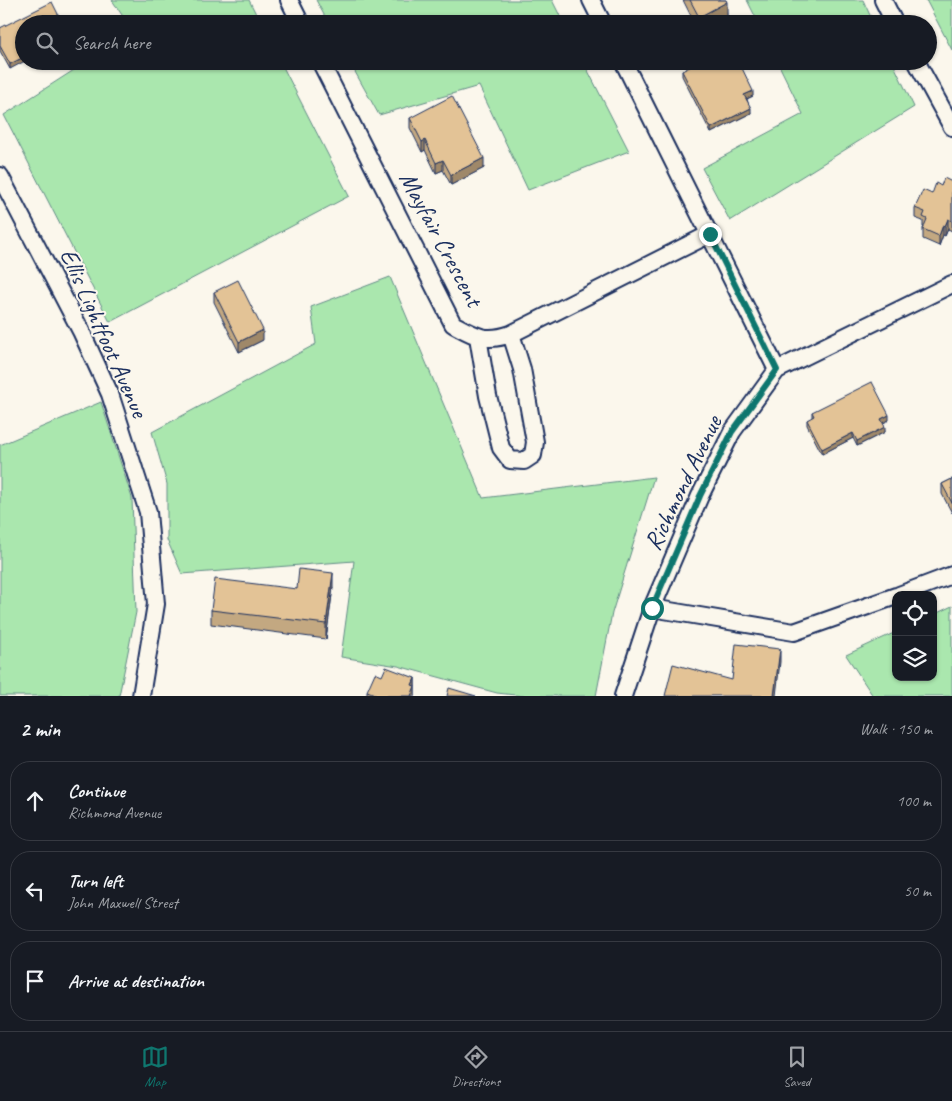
<!DOCTYPE html>
<meta charset="utf-8">
<style>
body{margin:0;font-family:Caveat,sans-serif;background:#20242c;color:#f1f3f6}
.controls{position:absolute;right:15px;bottom:15px;display:grid;overflow:hidden;border-radius:10px;box-shadow:0 1px 4px #0004}
.controls button{width:45px;height:45px;display:grid;place-items:center;padding:0;border:0;border-bottom:1px solid #363941;background:#171b24;color:#f1f3f6;font:25px sans-serif}
.stop{position:absolute;width:15px;height:15px;margin:-11px;border:4px solid #0f766e;border-radius:50%;background:#fff}
.stop.end{background:#0f766e;border-color:#fff;box-shadow:0 1px 5px #0008}
.list{margin:0;padding:0;list-style:none}
h2{display:flex;justify-content:space-between;align-items:center;height:65px;margin:0;padding:0 20px;font-size:21px}
h2 small{font-size:16px;font-weight:400;color:#9ea1a6}
.list li{display:grid;grid-template-columns:32px 1fr auto;gap:15px;align-items:center;box-sizing:border-box;height:80px;margin:0 10px 10px;padding:0 10px;border:1px solid #363941;border-radius:20px}
.list b{display:block;font-size:19px;white-space:nowrap}
.list p{margin:0;font-size:16px;white-space:nowrap;color:#9ea1a6}
.list em{font-size:16px;font-style:normal;color:#9ea1a6}
.icon{flex:none;width:28px;height:28px;fill:none;stroke:currentColor;stroke-width:2;stroke-linecap:round;stroke-linejoin:round}
.map{position:relative;flex:none;width:952px;height:696px;overflow:hidden}
.search{position:absolute;background:#171b24;box-shadow:0 1px 4px #0004;left:15px;right:15px;top:15px;height:55px;display:flex;align-items:center;gap:12px;box-sizing:border-box;padding:0 18px;border-radius:28px;color:#9ea1a6;font-size:19px}
.sheet{height:335px;background:#171b24}
nav{display:flex;justify-content:space-around;align-items:center;box-sizing:border-box;height:70px;border-top:1px solid #363941;background:#171b24;font-size:14px;color:#9ea1a6}
nav a{display:grid;justify-items:center;gap:2px}
nav .on{color:#0f766e}
.map>svg:first-child{display:block}
</style>
<div class="map">
<svg width="952" height="696" viewBox="0 0 952 696">
<rect width="100%" height="100%" fill="#fbf7ec"/>
<filter id="ink" filterUnits="userSpaceOnUse"><feTurbulence type="fractalNoise" baseFrequency=".02" numOctaves="2"/><feDisplacementMap in="SourceGraphic" scale="10" xChannelSelector="R" yChannelSelector="G"/><feConvolveMatrix kernelMatrix="1 2 1 2 8 2 1 2 1" color-interpolation-filters="sRGB"/></filter>
<g filter="url(#ink)">
<path fill="#aae7ae" stroke="#628b86" d="M112 0H249L261 24H128Z
M316 0H552L564 24H329Z
M747 0H863L874 24H759Z
M926 0H952V50Z
M88 61H280L349 196 110 322 4 115Z
M349 61H583L629 151 528 190 479 86 379 115Z
M777 61H892L914 107 730 221 702 168 803 114Z
M390 277 483 498 654 477 612 613 596 696H524L497 693 398 666 341 657 354 561 182 574 167 540V484L152 432 316 344 311 307Z
M101 402 132 498 136 612 119 696H0V445Z
M952 606V696H873L846 655 896 632V677H933V615Z"/>
<g fill="none" stroke-linecap="round" stroke-linejoin="round">
<g stroke="#1b2f5e" stroke-width="20">
<path id="street" d="M289 0 301 24
M591 0 603 24
M883 0 895 24
M320 61 453 324C475 336 485 343 511 334L710 234
M623 61 777 370
M916 61 952 127
M0 176 81 331 110 394 148 512 156 604 141 696
M478 337 488 396 501 448 510 460 524 461 533 455 535 442 522 369 511 334
M899 595 952 575
M652 608 794 632 896 596
M623 696 652 608 700 496 732 432 777 370 952 284"/>
</g>
<use href="#street" stroke="#fbf7ec" stroke-width="16"/>
</g>
<path fill="#c3a881" stroke="#1b2f5e" d="M683 0H726L727 17 713 24H695Z
M63 24 10 69 0 51V28Z
M730 67 753 96 747 99 751 113 711 133 682 76V71Z
M410 118 484 168 451 185 443 170 436 173 425 150 422 152 410 128Z
M952 182V231L948 229 945 236 943 235 939 246 923 239V229L924 227H923V221L915 218V208L941 186Z
M214 292 263 340 239 352 214 302Z
M812 412 889 420 883 423 885 432 857 446 853 438 822 454 807 425V420L812 418Z
M952 479V513L942 494V484Z
M333 587 326 639 211 624V610L297 589Z
M415 678V696H367V691Z"/>
<path fill="#9f8869" stroke="#1b2f5e" d="M727 2V17L713 24H699V17Z
M24 57V61H25L10 69V64Z
M753 91V96L744 100V95Z
M751 108V113L711 133V128Z
M425 140V150L422 152V142Z
M484 158V168L451 185V175Z
M443 160V170L436 173V163Z
M948 219V229L945 236V226Z
M943 225V235L939 246V236Z
M263 330V340L239 352V342Z
M889 415V420L881 424V419Z
M885 427V432L857 446V441Z
M853 433V438L822 454V449Z
M333 573V587L326 639V624Z
M780 649V662L776 696H774Z
M415 678V696H411L412 685Z"/>
<path fill="#e3c396" stroke="#1b2f5e" d="M690 0H726L727 2 699 17Z
M52 2 63 24H24V57L10 64 0 46V28Z
M701 61H727L730 67 739 62 753 91 744 95 751 108 711 128 682 71Z
M452 96 484 158 451 175 443 160 436 163 425 140 422 142 410 118Z
M944 178 952 182V221L948 219 945 226 943 225 939 236 923 229 927 219 923 217 925 212 915 208 923 190 932 194 936 183 941 186Z
M238 280 263 330 239 342 214 292Z
M872 382 889 415 881 419 885 427 857 441 853 433 822 449 807 420 814 416 812 412Z
M952 479V503L942 484Z
M299 569 333 573 326 624 211 610 215 579 297 589Z
M736 644 780 649 774 696H665L673 664 732 680Z
M386 667 415 678 412 685 415 686 411 696H374L375 694 367 691 375 673 382 676Z
M449 688 476 696H447Z"/>
</g>
<g fill="none" stroke-linecap="round" stroke-linejoin="round" filter="url(#ink)">
<path stroke="#0f766e" stroke-width="6" d="M652 608 700 496 732 432 777 370 710 234"/>
</g>
<g text-anchor="middle" dominant-baseline="central" stroke-width="4" stroke-linejoin="round" paint-order="stroke">
<g font-size="25" fill="#1b2f5e" stroke="#fbf7ec">
<text transform="translate(441 239) rotate(62)">Mayfair Crescent</text>
<text transform="translate(104 333) rotate(66)">Ellis Lightfoot Avenue</text>
<text transform="translate(683 483) rotate(-64)">Richmond Avenue</text>
</g>
</g>
</svg>
<div class="controls">
<button><svg class="icon" aria-label="locate" viewBox="0 0 24 24"><circle cx="12" cy="12" r="6"/><path d="M12 2v4M12 18v4M2 12h4M18 12h4"/></svg></button>
<button><svg class="icon" aria-label="layers" viewBox="0 0 24 24"><path d="M12 4l9 5-9 5-9-5zM3 14l9 5 9-5"/></svg></button>
</div>
<div class="stop" style="left:652px;top:608px"></div>
<div class="stop end" style="left:710px;top:234px"></div>
<div class="search"><svg class="icon" aria-label="search" viewBox="0 0 24 24"><circle cx="10" cy="10" r="6"/><path d="M15 15l6 6"/></svg>Search here</div>
</div>
<section class="sheet">
<h2>2 min<small>Walk · 150 m</small></h2>
<ul class="list">
<li><svg class="icon" aria-label="ahead" viewBox="0 0 24 24"><path d="M12 20V5M6 11l6-6 6 6"/></svg><div><b>Continue</b><p>Richmond Avenue</p></div><em>100 m</em></li>
<li><svg class="icon" aria-label="left" viewBox="0 0 24 24"><path d="M17 20v-9H6M10 6l-5 5 5 5"/></svg><div><b>Turn left</b><p>John Maxwell Street</p></div><em>50 m</em></li>
<li><svg class="icon" aria-label="arrive" viewBox="0 0 24 24"><path d="M6 21V4h12l-3 4 3 4H6"/></svg><div><b>Arrive at destination</b></div></li>
</ul>
</section>
<nav>
<a class="on"><svg class="icon" aria-label="map" viewBox="0 0 24 24"><path d="M3 6l6-2 6 2 6-2v14l-6 2-6-2-6 2zM9 4v14M15 6v14"/></svg>Map</a>
<a><svg class="icon" aria-label="directions" viewBox="0 0 24 24"><path d="M12 3l9 9-9 9-9-9zM9 14v-3h6M13 9l2 2-2 2"/></svg>Directions</a>
<a><svg class="icon" aria-label="saved" viewBox="0 0 24 24"><path d="M7 4h10v16l-5-4-5 4z"/></svg>Saved</a>
</nav>
